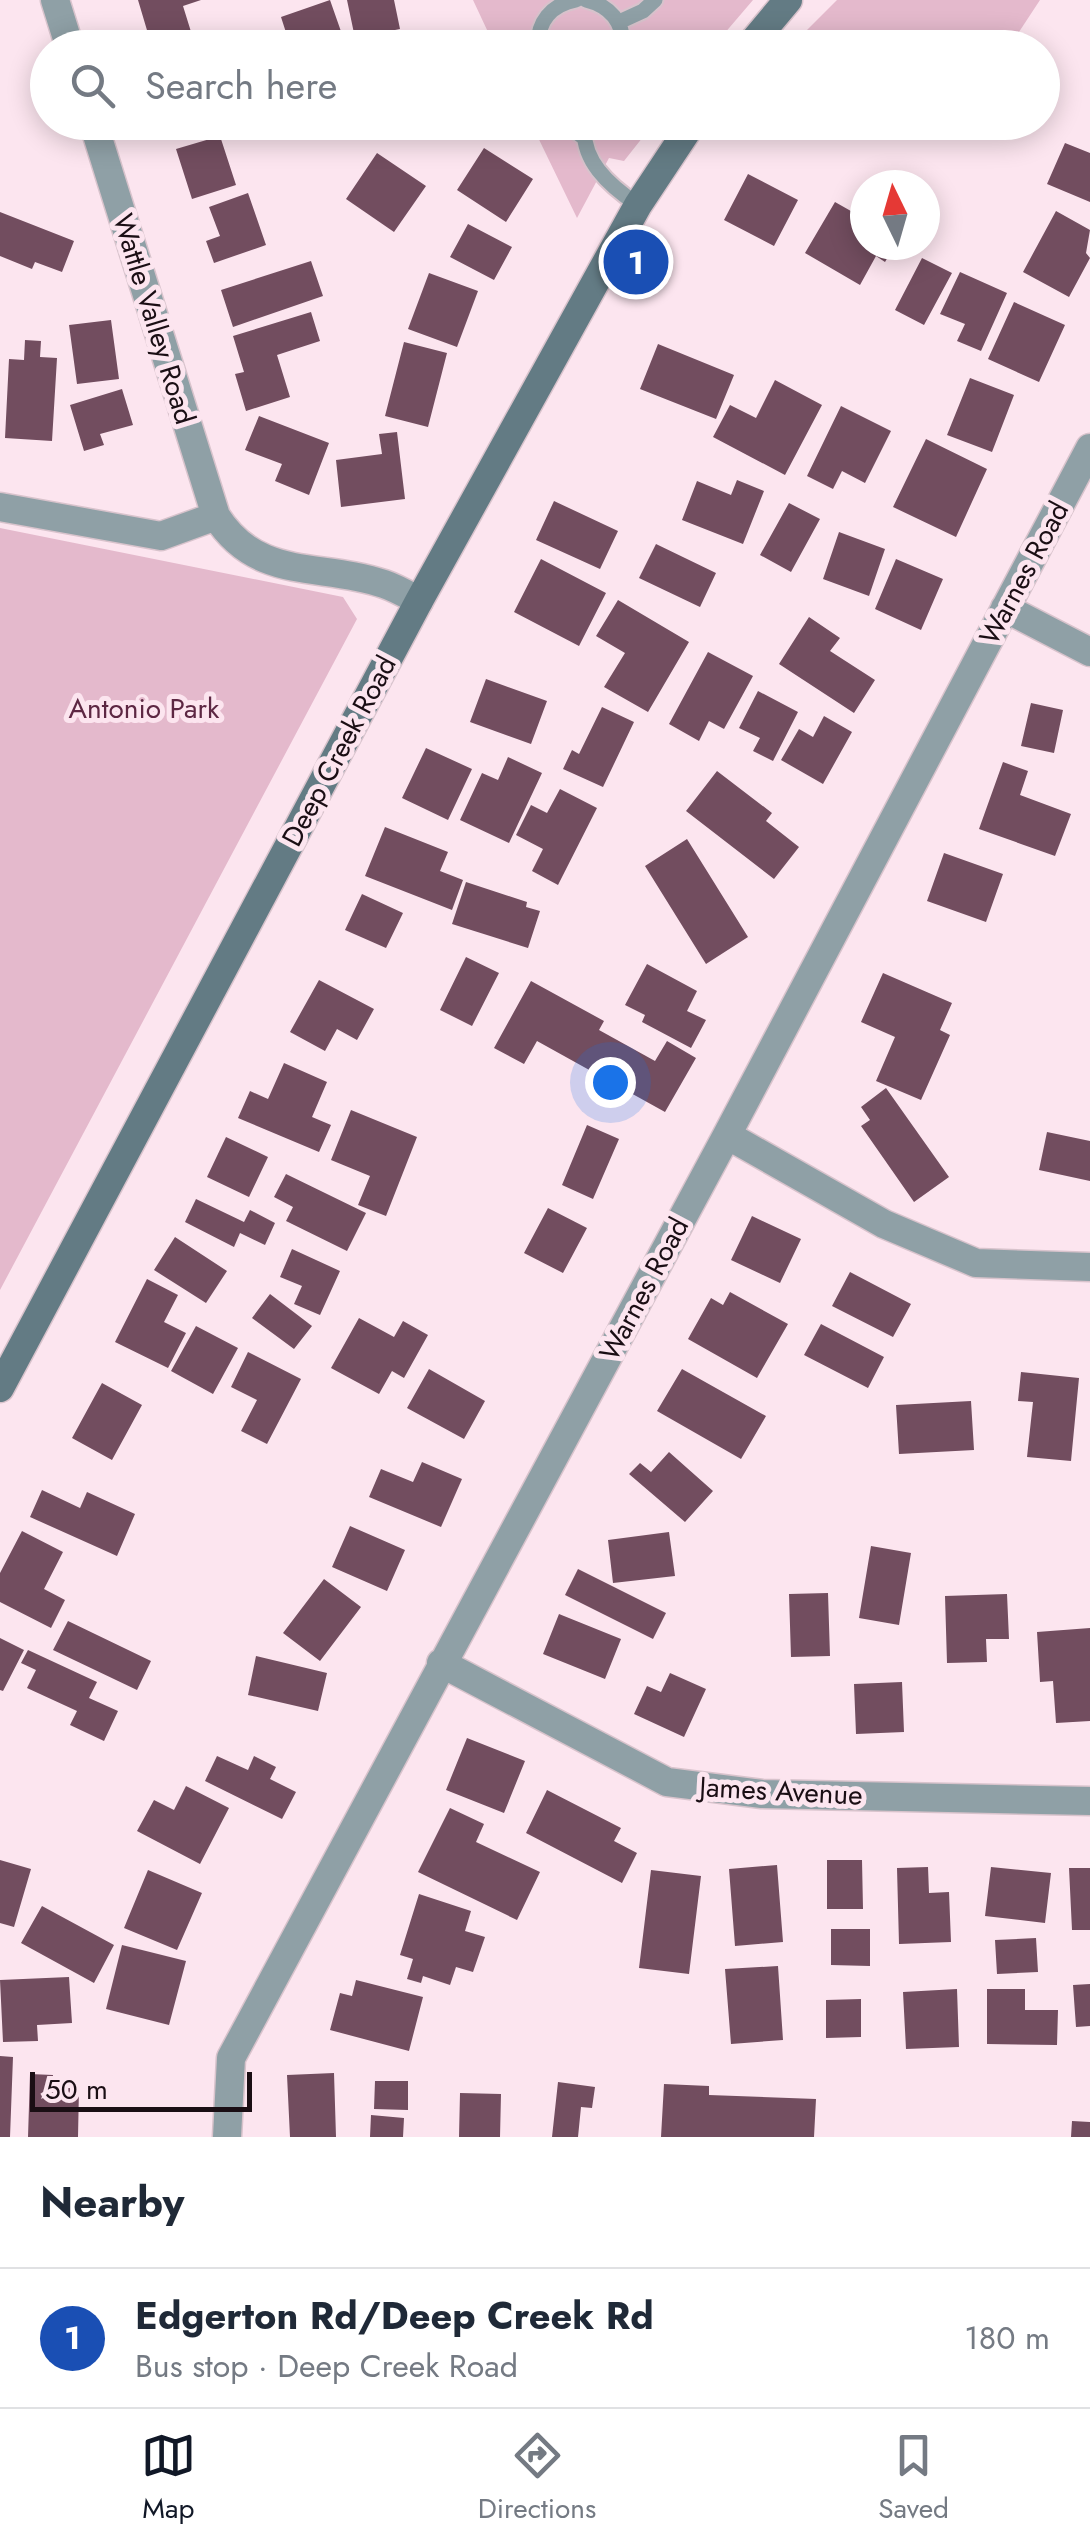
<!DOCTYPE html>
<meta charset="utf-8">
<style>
body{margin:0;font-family:Jost,sans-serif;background:#f6f6f7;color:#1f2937}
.compass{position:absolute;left:850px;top:170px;width:90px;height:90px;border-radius:50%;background:#fff;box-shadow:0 5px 25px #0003;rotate:355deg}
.scale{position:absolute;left:30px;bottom:25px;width:222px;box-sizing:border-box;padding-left:10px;border:5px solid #1a0e14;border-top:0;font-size:28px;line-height:35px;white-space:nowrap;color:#1a0e14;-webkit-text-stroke:8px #fce5ef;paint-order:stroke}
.you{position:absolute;left:610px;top:1082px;width:35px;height:35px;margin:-25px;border:8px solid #fff;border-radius:50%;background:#1a73e8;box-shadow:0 0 0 15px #1a73e833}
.badge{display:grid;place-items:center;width:65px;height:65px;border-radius:50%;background:#111827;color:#fff;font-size:32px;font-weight:700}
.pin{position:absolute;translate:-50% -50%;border:5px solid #fff;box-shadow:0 2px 10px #0006}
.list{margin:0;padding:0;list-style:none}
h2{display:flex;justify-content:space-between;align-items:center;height:130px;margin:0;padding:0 40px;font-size:42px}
h2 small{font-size:32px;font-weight:400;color:#747a83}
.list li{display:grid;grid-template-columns:65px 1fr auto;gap:30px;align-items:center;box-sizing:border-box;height:140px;padding:0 40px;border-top:2px solid #e0e1e3}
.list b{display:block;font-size:38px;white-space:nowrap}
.list p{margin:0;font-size:32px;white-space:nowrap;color:#747a83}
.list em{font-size:32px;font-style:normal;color:#747a83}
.icon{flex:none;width:55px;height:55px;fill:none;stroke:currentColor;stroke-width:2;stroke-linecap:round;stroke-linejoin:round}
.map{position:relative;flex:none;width:1090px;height:2137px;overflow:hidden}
.search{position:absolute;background:#fff;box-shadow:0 5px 25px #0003;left:30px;right:30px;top:30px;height:110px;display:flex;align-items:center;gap:25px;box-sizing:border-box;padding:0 35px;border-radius:55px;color:#747a83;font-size:38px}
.sheet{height:270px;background:#fff}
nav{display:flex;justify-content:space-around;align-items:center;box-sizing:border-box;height:140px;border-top:2px solid #e0e1e3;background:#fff;font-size:28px;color:#747a83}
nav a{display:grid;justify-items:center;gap:5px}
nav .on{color:#111827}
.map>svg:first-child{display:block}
</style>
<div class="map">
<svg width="1090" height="2137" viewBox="0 0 1090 2137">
<rect width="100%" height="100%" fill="#fce5ef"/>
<path fill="#e4b9cc" d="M473 0H753L712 48 495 47Z
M837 0H1040L1009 47H790Z
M531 123H654L624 161 609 158 577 218Z
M0 528 343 597 357 619 0 1290Z"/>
<path fill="#724d5f" d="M138 0H201L183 6 192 35 152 47Z
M330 0 344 40 321 48H291L281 17Z
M347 0H394L400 29 355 38Z
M220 136 236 185 192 199 176 149Z
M1065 143 1090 153V202L1047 184Z
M484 148 533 179 506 222 457 190Z
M377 153 426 186 394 232 346 199Z
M748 174 798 200 774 246 724 220Z
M248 193 266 245 214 263 206 241 220 236 209 207Z
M835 202 865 219V245H895L885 262 876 256 860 285 805 253Z
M1056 211 1090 230 1086 253 1090 258 1069 297 1023 272Z
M0 212 74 241 62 272 35 262 32 269 0 256Z
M468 224 512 247 494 280 450 257Z
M922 258 952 273 924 325 895 310Z
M311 261 323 296 233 327 221 290Z
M960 272 1007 293 981 351 957 341 965 324 940 314Z
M429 273 478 291 457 347 408 329Z
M1014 302 1065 325 1039 382 988 359Z
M311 312 320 341 277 355 290 397 246 411 235 374 244 372 233 336Z
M111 320 119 379 77 384 69 325Z
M25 340 41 341 40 357 57 358 52 441 5 438 9 359 24 360Z
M404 342 447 353 428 427 385 416Z
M658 344 734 375 716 419 640 389Z
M970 378 1014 395 992 452 947 435Z
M775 380 822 405 785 475 713 437 730 405 756 418Z
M122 389 133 425 100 434 104 445 84 451 70 405Z
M841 406 891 431 865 483 842 471 833 489 807 476Z
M259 416 329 443 309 495 275 481 282 464 245 450Z
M397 432 405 499 341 507 336 460 382 454 379 434Z
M926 439 987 469 956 537 893 507Z
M737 480 764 491 743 544 682 520 697 481 731 495Z
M554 501 618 531 600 569 536 540Z
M789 503 820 519 791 572 760 555Z
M839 532 885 549 869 596 823 579Z
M656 544 716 573 700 607 639 578Z
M541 559 606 593 579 646 514 612Z
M896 559 943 579 921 630 875 609Z
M618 600 689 642 648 712 604 687 625 653 596 636Z
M809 617 840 638 830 651 875 680 854 713 779 664Z
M708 652 753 676 724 729 709 721 699 741 669 724Z
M486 679 547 701 531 744 470 722Z
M758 691 798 712 773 761 753 751 760 738 739 728Z
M1031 703 1063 710 1054 753 1021 746Z
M602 707 634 722 603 787 563 769 572 750 579 754Z
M824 716 852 732 823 784 781 760 799 729 813 737Z
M426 748 472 769 448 820 402 798Z
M508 757 542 773 509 843 460 820 482 773 498 780Z
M1003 762 1028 771 1020 795 1071 814 1055 856 979 829Z
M717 771 772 813 766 821 799 847 774 879 686 811Z
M560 789 597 808 558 885 532 871 543 849 516 835 531 805 547 813Z
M385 827 448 852 440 871 463 880 452 910 365 876Z
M687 839 748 937 706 964 645 866Z
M944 853 1003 874 986 922 927 901Z
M466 882 527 902 526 907 540 911 528 948 452 924Z
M362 894 403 913 386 948 345 930Z
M466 957 499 973 472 1026 440 1010Z
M647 964 697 991 687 1011 706 1020 691 1048 642 1022 645 1015 625 1005Z
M883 973 952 1003 940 1030 950 1035 921 1100 876 1081 895 1037 861 1022Z
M319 980 374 1009 357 1040 337 1029 325 1051 290 1032Z
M531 981 604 1021 599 1030 655 1061 667 1041 696 1058 665 1112 537 1041 524 1064 494 1048Z
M284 1063 327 1082 312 1117 331 1125 319 1152 238 1118 250 1091 268 1099Z
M886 1088 949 1177 914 1202 861 1126 870 1120 861 1107Z
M351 1110 417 1137 386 1216 358 1205 370 1176 331 1160Z
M587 1125 619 1139 593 1199 562 1185Z
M1047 1132 1090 1141V1181L1039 1170Z
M226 1137 268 1157 249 1197 207 1177Z
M286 1174 366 1213 347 1251 286 1221 293 1207 274 1197Z
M196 1199 244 1222 250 1210 275 1223 265 1245 240 1233 234 1247 185 1222Z
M548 1208 587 1228 563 1273 524 1253Z
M752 1216 801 1239 780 1283 731 1260Z
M175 1237 227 1271 206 1303 154 1270Z
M292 1249 340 1271 320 1315 294 1304 302 1286 280 1277Z
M850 1272 911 1304 893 1337 832 1306Z
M147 1279 178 1295 164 1322 186 1333 168 1368 115 1342Z
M730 1292 788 1324 757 1378 688 1339 711 1298 723 1305Z
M270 1294 312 1326 294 1349 252 1318Z
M359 1318 394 1337 403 1321 428 1335 404 1378 392 1371 379 1394 331 1368Z
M821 1324 884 1357 868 1388 804 1355Z
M196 1326 238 1348 213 1394 171 1371Z
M248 1352 301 1379 267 1444 241 1431 257 1400 231 1387Z
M429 1369 485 1401 464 1439 407 1408Z
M682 1369 766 1416 741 1459 657 1411Z
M1021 1372 1079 1378 1071 1461 1027 1457 1033 1402 1018 1401Z
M102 1383 142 1405 112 1460 72 1438Z
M971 1401 974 1450 899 1454 896 1405Z
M669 1452 713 1491 685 1522 629 1474 640 1463 651 1472Z
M422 1462 462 1479 441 1527 369 1497 381 1469 413 1482Z
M42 1490 80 1508 87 1492 135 1514 117 1556 30 1517Z
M350 1526 405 1550 387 1591 332 1567Z
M22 1531 63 1552 44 1589 65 1600 51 1628 0 1602V1573Z
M669 1532 675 1576 613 1583 608 1540Z
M871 1546 911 1553 899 1625 859 1618Z
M578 1569 666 1613 653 1639 565 1595Z
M324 1579 361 1607 320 1661 283 1633Z
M828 1593 830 1656 791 1657 789 1594Z
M1007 1594 1009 1639H986L987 1662 947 1663 945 1596Z
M559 1614 621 1639 605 1679 543 1654Z
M68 1621 151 1661 137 1690 53 1650Z
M1090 1628V1721L1056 1723 1053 1681 1040 1682 1037 1632Z
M0 1638 24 1650 3 1691 0 1690Z
M28 1650 97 1682 89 1698 118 1711 104 1741 70 1725 77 1711 27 1688 36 1670 21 1663Z
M256 1656 327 1673 318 1711 248 1695Z
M670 1673 706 1689 684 1737 634 1714 647 1686 661 1692Z
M902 1682 904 1732 856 1734 854 1684Z
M467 1738 525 1761 504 1813 446 1790Z
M217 1756 248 1770 254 1756 276 1767 270 1779 296 1792 282 1819 205 1781Z
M186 1786 229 1808 200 1864 137 1831 154 1800 174 1810Z
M547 1790 621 1828 614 1841 637 1853 622 1883 526 1833Z
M450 1808 484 1824 476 1842 540 1872 517 1920 418 1872Z
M0 1860 31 1869 14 1927 0 1923Z
M827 1860H862L863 1909H827Z
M777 1865 783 1942 735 1946 729 1869Z
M928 1867 929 1893 949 1892 951 1942 899 1944 897 1868Z
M991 1867 1051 1873 1045 1923 985 1916Z
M1069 1868H1090V1930H1072Z
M148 1870 202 1893 177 1950 124 1928Z
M651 1870 701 1876 689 1974 639 1968Z
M419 1894 471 1911 465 1931 485 1937 473 1972 456 1967 450 1985 423 1976 421 1983 407 1979 413 1959 400 1955Z
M42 1906 114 1945 94 1983 21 1943Z
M831 1929H870V1966L831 1965Z
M1036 1938 1038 1972 997 1974 995 1940Z
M122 1945 186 1961 169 2025 106 2009Z
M778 1966 783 2040 731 2044 725 1969Z
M69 1977 72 2023 37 2025 38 2041 3 2042 0 1980Z
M356 1980 423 1997 409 2051 330 2030 340 1993 352 1996Z
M1090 1984V2026L1076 2027 1073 1985Z
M957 1989 959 2047 906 2049 903 1992Z
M987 1989H1025V2010H1058L1057 2045 987 2044Z
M861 1999V2037L826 2038V2000Z
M0 2056 13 2057 10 2137H0Z
M334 2073 336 2137H290L287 2075Z
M30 2074 53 2075 52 2088H79L78 2137H28Z
M375 2081H408V2110L374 2109Z
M558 2082 595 2087 592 2108 581 2107 578 2137H552Z
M664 2084 709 2086V2095L816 2099 814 2137H661Z
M460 2093 501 2094 500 2137H459Z
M371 2115 404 2118 403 2137H370Z
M1072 2121 1090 2122V2137H1071Z"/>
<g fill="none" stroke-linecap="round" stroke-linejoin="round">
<g stroke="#d8c3cc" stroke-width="19">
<path id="service" d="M586 0C610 6 624 22 623 48
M619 22 643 11 655 0
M538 48C537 22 551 5 576 0
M563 122 583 137
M585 122C579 160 610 186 638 205"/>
</g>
<g stroke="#d8c3cc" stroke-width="31">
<path id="minor" d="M55 0 70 48
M93 122 216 516C258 582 320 562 384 584 396 588 408 595 419 601
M0 507 161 536 216 516
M1005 608 1090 652
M727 1135 884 1224 976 1263 1090 1267
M441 1663 667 1782 762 1794 1090 1801
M227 2137 231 2058 727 1135 1090 448"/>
</g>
<g stroke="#d8c3cc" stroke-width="31">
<path id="secondary" d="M748 48 788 0
M0 1388 419 601 638 205 693 122"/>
</g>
<use href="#service" stroke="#8fa0a6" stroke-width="15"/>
<use href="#minor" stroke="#8fa0a6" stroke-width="28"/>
<use href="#secondary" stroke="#637b84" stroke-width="28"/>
</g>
<g text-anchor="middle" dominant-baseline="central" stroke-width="10" stroke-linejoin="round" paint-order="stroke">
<g font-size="28" fill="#1a0e14" stroke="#fce5ef">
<text transform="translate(154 319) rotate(73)">Wattle Valley Road</text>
<text transform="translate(1024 573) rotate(-62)">Warnes Road</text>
<text transform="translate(339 751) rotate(-62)">Deep Creek Road</text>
<text transform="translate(644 1289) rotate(-62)">Warnes Road</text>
<text transform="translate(781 1791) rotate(3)">James Avenue</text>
</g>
<g font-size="28" fill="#5d2743" stroke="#fce5ef">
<text x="144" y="708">Antonio Park</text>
</g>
</g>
</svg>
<svg class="compass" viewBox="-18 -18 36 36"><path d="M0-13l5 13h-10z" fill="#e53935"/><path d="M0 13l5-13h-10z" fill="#747a83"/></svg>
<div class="scale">50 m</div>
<div class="you"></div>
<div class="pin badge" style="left:636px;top:262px;background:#1a4fb4">1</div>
<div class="search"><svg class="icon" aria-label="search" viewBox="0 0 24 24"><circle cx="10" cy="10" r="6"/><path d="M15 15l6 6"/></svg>Search here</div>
</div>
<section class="sheet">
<h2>Nearby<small></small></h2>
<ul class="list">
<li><span class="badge" style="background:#1a4fb4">1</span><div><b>Edgerton Rd/Deep Creek Rd</b><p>Bus stop · Deep Creek Road</p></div><em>180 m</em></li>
</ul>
</section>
<nav>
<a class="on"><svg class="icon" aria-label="map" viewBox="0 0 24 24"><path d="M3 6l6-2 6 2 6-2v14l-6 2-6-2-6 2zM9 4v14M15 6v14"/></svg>Map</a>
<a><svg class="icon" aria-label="directions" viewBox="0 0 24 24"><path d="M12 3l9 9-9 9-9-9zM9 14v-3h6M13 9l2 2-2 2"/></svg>Directions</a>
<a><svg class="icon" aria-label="saved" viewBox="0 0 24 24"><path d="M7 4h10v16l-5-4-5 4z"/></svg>Saved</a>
</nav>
